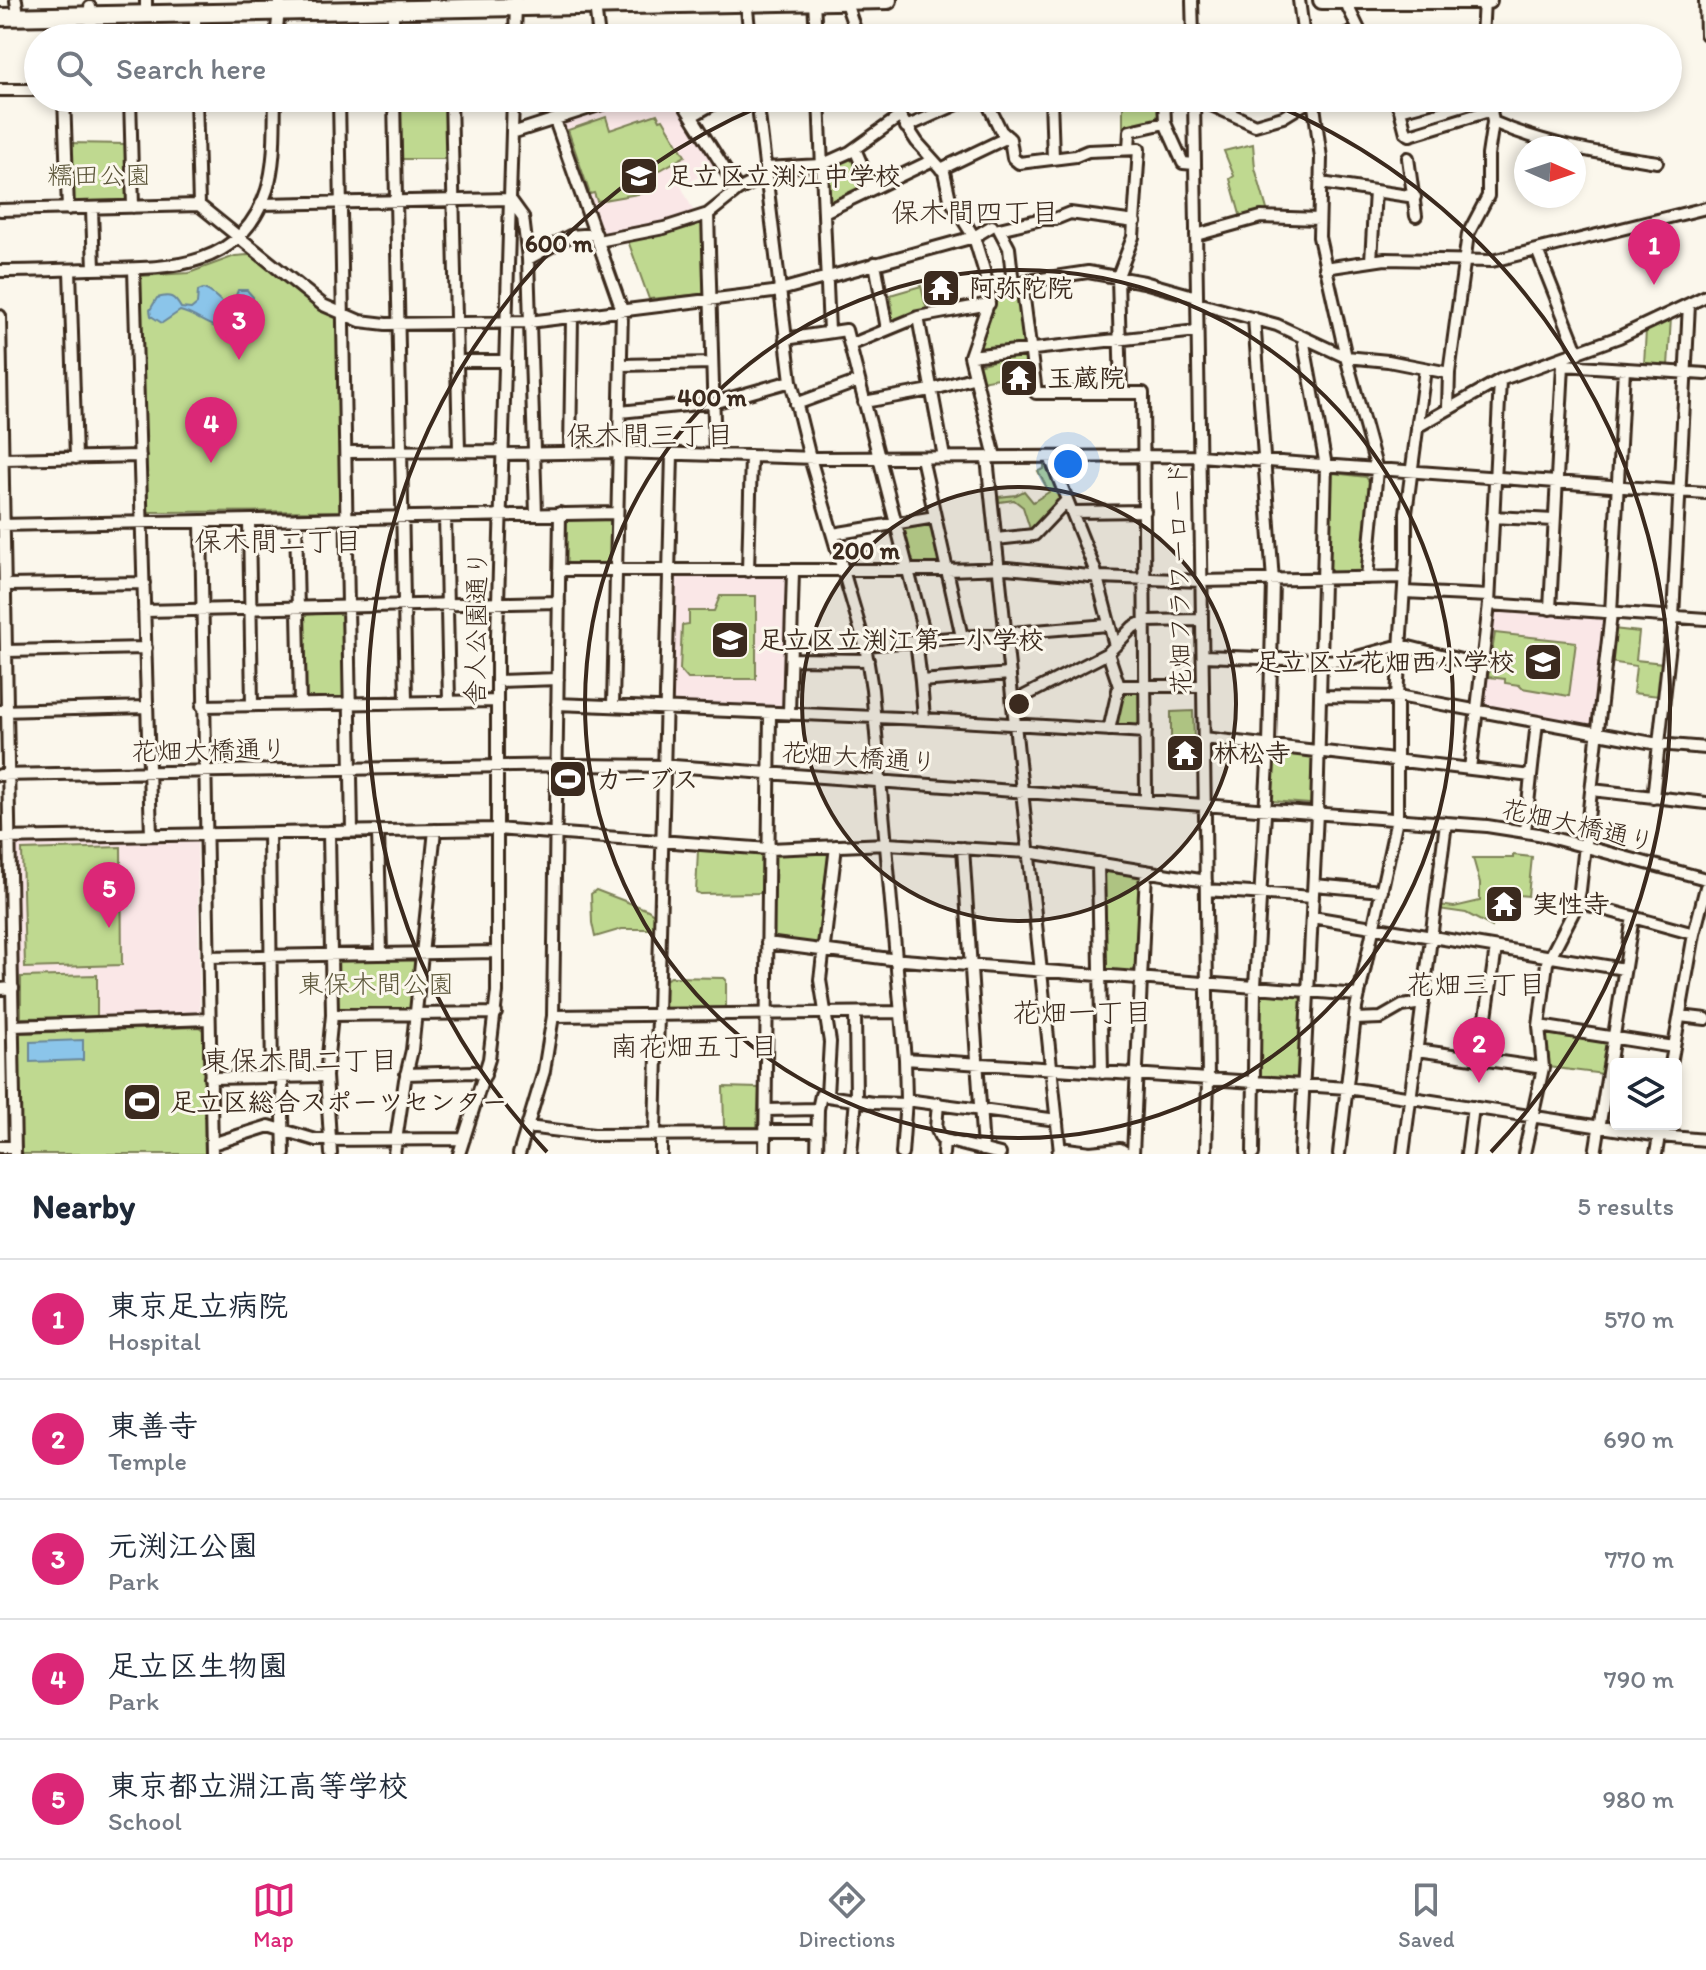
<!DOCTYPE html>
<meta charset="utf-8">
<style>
body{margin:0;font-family:Itim,"Klee One",sans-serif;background:#f6f6f7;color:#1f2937}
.controls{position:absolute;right:24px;bottom:24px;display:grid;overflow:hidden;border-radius:8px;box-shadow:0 4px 12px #0003}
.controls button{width:72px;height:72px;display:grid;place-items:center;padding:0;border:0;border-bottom:2px solid #e0e1e3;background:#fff;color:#1f2937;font:40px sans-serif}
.compass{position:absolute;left:1514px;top:136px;width:72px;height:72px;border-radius:50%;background:#fff;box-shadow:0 4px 12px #0003;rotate:93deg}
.you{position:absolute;left:1068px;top:464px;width:28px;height:28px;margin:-20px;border:6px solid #fff;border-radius:50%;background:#1a73e8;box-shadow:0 0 0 12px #1a73e833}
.badge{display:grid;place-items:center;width:52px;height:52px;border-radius:50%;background:#db2777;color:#fff;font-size:26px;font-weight:700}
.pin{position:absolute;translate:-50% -66px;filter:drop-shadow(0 2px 4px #0008)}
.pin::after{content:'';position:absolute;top:42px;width:28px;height:24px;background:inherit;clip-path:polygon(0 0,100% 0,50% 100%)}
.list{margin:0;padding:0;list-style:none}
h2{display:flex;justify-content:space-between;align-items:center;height:104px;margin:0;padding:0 32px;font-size:34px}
h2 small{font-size:26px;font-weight:400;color:#747a83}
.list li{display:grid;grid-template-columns:52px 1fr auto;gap:24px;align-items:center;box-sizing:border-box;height:120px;padding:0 32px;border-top:2px solid #e0e1e3}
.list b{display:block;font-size:30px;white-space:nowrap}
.list p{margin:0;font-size:26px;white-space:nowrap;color:#747a83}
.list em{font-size:26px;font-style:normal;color:#747a83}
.icon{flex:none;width:44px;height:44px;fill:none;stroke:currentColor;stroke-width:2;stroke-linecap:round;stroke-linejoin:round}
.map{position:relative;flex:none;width:1706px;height:1154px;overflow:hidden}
.search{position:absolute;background:#fff;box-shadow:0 4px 12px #0003;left:24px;right:24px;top:24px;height:88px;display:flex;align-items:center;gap:20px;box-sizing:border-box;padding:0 28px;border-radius:44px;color:#747a83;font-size:30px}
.sheet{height:704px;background:#fff}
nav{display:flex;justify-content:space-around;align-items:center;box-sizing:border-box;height:112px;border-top:2px solid #e0e1e3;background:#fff;font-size:22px;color:#747a83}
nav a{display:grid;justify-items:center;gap:4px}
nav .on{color:#db2777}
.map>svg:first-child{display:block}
</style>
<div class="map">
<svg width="1706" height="1154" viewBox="0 0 1706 1154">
<rect width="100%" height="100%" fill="#fbf7ec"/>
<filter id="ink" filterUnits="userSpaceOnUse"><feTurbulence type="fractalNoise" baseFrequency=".0125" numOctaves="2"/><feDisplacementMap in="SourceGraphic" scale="16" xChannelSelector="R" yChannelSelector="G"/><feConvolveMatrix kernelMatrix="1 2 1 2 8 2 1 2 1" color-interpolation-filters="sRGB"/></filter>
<g filter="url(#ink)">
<path fill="#fae7e7" d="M634 98H675L718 167 681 186 695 214 662 224 603 236 560 125 562 120Z
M678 575 788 576 784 709 675 705 672 701 674 579Z
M1495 609 1605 616 1606 619 1595 722 1590 726 1480 706 1492 611Z
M197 840 200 1015 20 1022 15 843Z"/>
<path fill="#bfd990" stroke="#7d8257" stroke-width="2" d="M397 98H448L450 159H398Z
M1123 98H1157L1158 115 1155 120 1123 127Z
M657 114 660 120 663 119 685 156 650 176 649 181 655 191 597 201 594 193 590 194 568 130 606 117 610 130Z
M69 143 128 144 129 201 126 204 70 203Z
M1253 144 1255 168 1268 213 1241 218 1230 179 1234 176 1224 151Z
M854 154 866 188 831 205 827 204 825 169Z
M700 220 704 222 705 291 703 294 649 299 627 238Z
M248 255 254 256 311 303 339 319 342 511 147 512 135 286 140 276 189 273 235 256Z
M921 286 927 311 891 322 889 314 893 312 890 295Z
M1018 289 1025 342 1023 345 978 351 999 292Z
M1671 318 1668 366 1644 364 1646 330Z
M1024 354 1027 367 1009 370 1010 376 981 381 977 365 994 361V358Z
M1044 465 1048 467 1060 497 1059 502 1031 532 1023 507 1014 500 999 502V497L1016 495 1024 491 1033 502 1049 492 1038 471 1044 469Z
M1333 473 1366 477 1370 483 1362 570 1358 573H1329L1328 571 1330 475Z
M610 518 611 563 567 565 564 562 565 519Z
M930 521 934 524 942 565 911 566 900 529 902 525Z
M720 596H756V679H688L680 670 682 625 689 624V611H714Z
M340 612 343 615 345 697 306 699 303 615Z
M1613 629 1639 632 1636 660 1663 663 1659 696 1633 693 1636 666 1609 662Z
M1495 633 1576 642 1569 696 1522 688 1519 685 1505 683V679L1488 677Z
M1124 690 1141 692 1140 728 1117 727 1115 723 1121 693Z
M1193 711 1194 741 1171 742V712Z
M1275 751 1313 755 1315 757 1313 802 1310 804 1272 801 1270 799 1272 753Z
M121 847 122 965 25 968 22 850Z
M698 850 760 854 763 857 762 893 700 894 696 892Z
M829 851 817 944 773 937 774 852Z
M1513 855 1532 857 1528 896 1496 893 1492 927 1466 913 1438 909V905L1454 907 1480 901V883L1473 858H1513Z
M1107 871 1140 877 1142 880 1137 971 1106 970 1105 967 1104 873Z
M596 890 648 910 656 916 655 929H622L595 937 592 923 591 894Z
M414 957 417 960 413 1006 407 1010 339 1011 335 1008V961L338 958Z
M97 975V1017L21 1018V977Z
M671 977 724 978 726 980V1011H660L662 981Z
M1260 991 1302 994 1303 997 1298 1080 1258 1076Z
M199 1027 203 1030 205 1154H21L18 1035 21 1033Z
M1547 1032 1606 1041 1608 1044 1603 1074 1548 1067 1544 1034Z
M723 1087 759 1088 757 1127H724Z"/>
<path fill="#8bc5ea" stroke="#6b8798" stroke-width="2" d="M203 289C214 291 218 302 229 306L233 303 238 290H247L253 297C254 306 253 314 245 321 221 342 203 316 180 311L162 323 151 316 150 310 157 298C170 294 174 296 181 308L191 309 197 304 198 291Z
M83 1040V1060L30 1062V1042Z"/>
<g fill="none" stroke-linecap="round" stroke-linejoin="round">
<g stroke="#3b2a1e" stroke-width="16">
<path id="minor" d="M16 0 17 8
M146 0V6
M746 0 750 38
M845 0 858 38
M1192 0 1193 38
M1299 0 1304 38
M1705 0 1706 34
M814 1 816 38
M1348 1V7L1363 38
M595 5 599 38
M90 7 91 38
M393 10V38
M195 13V38
M276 38 280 0
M515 38 516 2
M1339 38 1359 30
M1482 38 1484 0
M0 90H38
M64 98 68 209
M130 98 133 207
M196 98 199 205
M339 98 352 831
M394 98 406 701
M451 98 459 451
M680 98 738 190
M757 98 791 381 810 458 865 645 872 689 905 1059 906 1100 902 1154
M819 98 829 331
M888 98 917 142 944 172 950 199 974 237 984 270 990 298 970 356 995 457
M985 98 1001 131 1010 139 1013 158 1019 163 1076 156 1088 151 1139 149 1133 237 1118 276 1121 393
M1051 98 1053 158
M1164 98 1165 123 1183 163 1195 164
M1194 98 1205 819 1208 1079 1206 1154
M1196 98 1255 125 1283 117 1314 98
M1313 98 1321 158 1319 237 1346 357 1377 470 1367 578
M1394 98 1400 110 1445 98
M1400 110 1406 133 1410 135 1492 110
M692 116 723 98
M555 120 622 310 613 706
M1493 122C1548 146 1598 153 1657 162
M906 127 971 98
M512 133 621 98
M855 149 872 189
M1129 149 1130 131 1165 123
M1408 158 1416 216
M765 168 821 165 850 152 899 117
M941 169 1008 137
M1321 183 1415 197
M261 204 510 199 523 217 528 259 536 514
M92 209 94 269
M0 210 199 205 323 305 360 321 386 324 529 322 773 292 974 237 992 226
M824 212 933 160
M708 214 715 455
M1196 235 1261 217 1319 219
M598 241 664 228 708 214 738 190 766 176
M1537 250 1578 353
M528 259 570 236 596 234
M1371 261 1375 191
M875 263 887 329
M1325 268 1385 259 1492 261 1706 208
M134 269 151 835
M70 270 76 458
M0 271C31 271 61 270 92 269 163 268 240 273 267 190 276 161 274 128 275 98
M1022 283 1036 393H1143L1146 800
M1013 284 1009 248 999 229 1042 219H1055L1070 213 1135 222
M988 287 1088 272 1144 282 1197 297
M1197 303 1277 325 1346 357 1388 361 1449 373
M0 316 15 1154
M918 317 944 457
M785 339 846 330 926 640
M850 345 918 317 989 304
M970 356 1197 331
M457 361H504
M621 365 712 363
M1563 365 1706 374
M864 402 931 390 975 377
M796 404 859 381
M1448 408 1449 373 1468 234 1488 196V155L1493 122 1489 98
M620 412 717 402 791 381
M1417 427 1500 380 1619 337 1706 296
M347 452 502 451
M570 452 572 317
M502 454 619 452 816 458 1199 456 1706 493
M1050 457 1095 570 1115 646
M922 458 962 637
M987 458 1060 1152
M4 459 140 456
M1072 512 1145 511
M445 516 449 701
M1492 517 1554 520
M296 519 300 704
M249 521 252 705
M201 522 212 1154
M0 525 617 513
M833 534 935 517
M996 539 1034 535 1067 500
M559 570H947L1007 568 1100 577 1201 581 1405 577
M748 571 751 456
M5 585 144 583
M1404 592 1489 596
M1489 604 1706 619
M1550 609 1563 365 1560 359
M144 611 559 602
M916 641 921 681 1010 674
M865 645 1108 625
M6 651 146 648
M1108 653 1119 686 1109 730
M1203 656 1342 661 1401 645 1481 665
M791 659 868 660
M497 681 558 679
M921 681 924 719
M1119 686H1203
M1321 696 1404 697 1658 744 1706 748
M1013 702 1108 653 1133 627 1145 621 1202 620
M557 704 924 719 1146 732
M202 706 497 701
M0 711 147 707
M789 713 793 571
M1204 738 1531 776
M1470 769 1489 604 1500 380
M0 775 568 765 673 766 1487 826 1538 834 1706 879
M1592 790 1706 803
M1653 798 1673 617 1689 304
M378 831 381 954
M1525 831 1537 722
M329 832 332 1015 326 1076 331 1154
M269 833 272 1077
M0 838 497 829 769 849 887 844 1028 852 1206 881
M963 848 983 1150
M1098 863 1102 1073
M1314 885 1382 891
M1206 890 1313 897
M1578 902 1694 934
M1312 917 1624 969
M767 943 890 959 1359 995
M208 957 497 952
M0 989 13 988
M332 1015 496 1013
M553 1016 901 1012
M1680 1016 1706 1019
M1355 1019 1381 1018 1402 1006 1423 1003
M13 1026 209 1019
M1539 1026 1674 1047
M1417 1050 1543 1068
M1480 1058 1496 948
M905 1059 1347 1088 1660 1136 1706 1140
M1671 1064 1694 934 1706 887
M406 1074 475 1072 485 1075
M282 1077 284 1154
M210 1078 326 1076
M827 1095 830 1042 820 980 836 846
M906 1100 1057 1120
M938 1103 936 1128 941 1139 1000 1154
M766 1110 818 1109 821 1095 873 1103 906 1104
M527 1127 594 1135 765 1134
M766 1131H818
M655 1134 672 454
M212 1144 269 1126 316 1140 464 1139
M0 1147H15
M1058 1153 1067 1149 1090 1152 1120 1149 1128 1154
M394 1154 405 1080 412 1050 435 830
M459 1154 489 1059 497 992V636L513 98
M519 1154 544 1071 553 1016 560 513
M661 1154V1135
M765 1154 770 713
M817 1154 818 1109
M851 1154 856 1099 855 1013
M943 1154 944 1141
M1133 1154 1146 871
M1253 1154 1255 986 1269 745 1273 581 1254 318
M1300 1154 1317 813 1326 466 1303 338
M1339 1154 1356 1008 1397 819V696L1406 556V513L1425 369
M1403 1154 1446 823
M1467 1154 1473 1107
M1524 1154 1543 1068 1539 1026 1547 963 1577 905 1580 890 1611 613 1624 369
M1595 1154 1633 917
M1656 1154 1661 1124"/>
</g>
<g stroke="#3b2a1e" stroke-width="22">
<path id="highway" d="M1322 0H1488
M0 17 888 0"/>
</g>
<use href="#minor" stroke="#fbf7ec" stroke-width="10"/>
<use href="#highway" stroke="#fbf7ec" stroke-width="16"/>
</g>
</g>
<circle cx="1019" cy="704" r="217" fill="#3b2a1e" fill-opacity=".12"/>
<g fill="none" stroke="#3b2a1e" stroke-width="4">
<circle cx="1019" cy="704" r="217"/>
<circle cx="1019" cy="704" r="434"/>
<path d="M547 1152A651 651 0 0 1 780 98M1258 98A651 651 0 0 1 1491 1152"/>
</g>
<defs>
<g id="school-square" transform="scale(2)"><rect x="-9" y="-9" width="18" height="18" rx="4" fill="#3b2a1e" stroke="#fbf7ec"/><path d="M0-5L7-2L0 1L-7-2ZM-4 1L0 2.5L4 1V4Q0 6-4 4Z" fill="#fff"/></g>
<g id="temple-square" transform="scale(2)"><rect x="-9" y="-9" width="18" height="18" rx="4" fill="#3b2a1e" stroke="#fbf7ec"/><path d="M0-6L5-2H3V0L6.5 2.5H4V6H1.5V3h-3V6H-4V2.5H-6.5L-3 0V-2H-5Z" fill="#fff"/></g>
<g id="stadium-square" transform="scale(2)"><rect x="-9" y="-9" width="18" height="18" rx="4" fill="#3b2a1e" stroke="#fbf7ec"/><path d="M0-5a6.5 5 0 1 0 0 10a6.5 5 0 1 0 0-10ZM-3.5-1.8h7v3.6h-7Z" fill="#fff"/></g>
</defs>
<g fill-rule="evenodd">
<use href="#school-square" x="639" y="176"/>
<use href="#temple-square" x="941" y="288"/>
<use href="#temple-square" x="1019" y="378"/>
<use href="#school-square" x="730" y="640"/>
<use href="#school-square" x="1543" y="662"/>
<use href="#temple-square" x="1185" y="753"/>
<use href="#stadium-square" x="568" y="779"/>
<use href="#temple-square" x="1504" y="904"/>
<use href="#stadium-square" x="142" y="1102"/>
</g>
<g text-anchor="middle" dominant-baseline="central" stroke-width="6" stroke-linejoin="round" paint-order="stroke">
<g font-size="26" fill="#5c563a" stroke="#fbf7ec">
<text x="99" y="175">糯田公園</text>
<text x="376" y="984">東保木間公園</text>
</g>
<g font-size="26" font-weight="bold" fill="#3b2a1e" stroke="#fbf7ec" text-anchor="start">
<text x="667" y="176">足立区立渕江中学校</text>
<text x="969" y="288">阿弥陀院</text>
<text x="1047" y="378">玉蔵院</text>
<text x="758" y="640">足立区立渕江第一小学校</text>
<text x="1515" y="662" text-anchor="end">足立区立花畑西小学校</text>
<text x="1213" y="753">林松寺</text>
<text x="596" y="779">カーブス</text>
<text x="1532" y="904">実性寺</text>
<text x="170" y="1102">足立区総合スポーツセンター</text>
</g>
<g font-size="26" fill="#3b2a1e" stroke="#fbf7ec">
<text transform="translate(1179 578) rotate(-91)">花畑フラワーロード</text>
<text transform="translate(476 628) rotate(-89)">舎人公園通り</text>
<text transform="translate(209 750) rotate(-1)">花畑大橋通り</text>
<text transform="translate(859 757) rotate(4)">花畑大橋通り</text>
<text transform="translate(1578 825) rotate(13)">花畑大橋通り</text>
</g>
<g font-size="28" fill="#3b2a1e" stroke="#fbf7ec">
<text x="975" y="212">保木間四丁目</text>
<text x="650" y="435">保木間三丁目</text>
<text x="278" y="541">保木間二丁目</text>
<text x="1476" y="984">花畑三丁目</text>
<text x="1082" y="1012">花畑一丁目</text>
<text x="694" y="1046">南花畑五丁目</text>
<text x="300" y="1060">東保木間二丁目</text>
</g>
</g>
<circle cx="1019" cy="704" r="12" fill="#3b2a1e" stroke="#fbf7ec" stroke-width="4"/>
<g font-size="24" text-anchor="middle" font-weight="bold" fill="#3b2a1e" stroke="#fbf7ec" stroke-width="6" stroke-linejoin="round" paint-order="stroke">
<text x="559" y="252">600 m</text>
<text x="712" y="406">400 m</text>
<text x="866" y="559">200 m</text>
</g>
</svg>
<div class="controls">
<button><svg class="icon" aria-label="layers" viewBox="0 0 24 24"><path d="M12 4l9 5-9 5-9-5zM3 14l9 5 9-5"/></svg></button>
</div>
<svg class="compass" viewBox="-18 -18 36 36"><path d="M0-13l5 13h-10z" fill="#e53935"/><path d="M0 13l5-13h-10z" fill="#747a83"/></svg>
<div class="you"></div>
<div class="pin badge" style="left:1654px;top:285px">1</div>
<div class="pin badge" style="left:1479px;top:1083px">2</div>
<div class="pin badge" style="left:239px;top:360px">3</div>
<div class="pin badge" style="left:211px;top:463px">4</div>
<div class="pin badge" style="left:109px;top:928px">5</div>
<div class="search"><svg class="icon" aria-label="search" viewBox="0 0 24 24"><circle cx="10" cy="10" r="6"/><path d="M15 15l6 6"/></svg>Search here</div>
</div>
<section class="sheet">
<h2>Nearby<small>5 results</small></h2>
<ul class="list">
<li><span class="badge">1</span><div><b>東京足立病院</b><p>Hospital</p></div><em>570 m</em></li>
<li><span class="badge">2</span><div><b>東善寺</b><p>Temple</p></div><em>690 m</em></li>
<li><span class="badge">3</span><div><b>元渕江公園</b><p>Park</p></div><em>770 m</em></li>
<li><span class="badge">4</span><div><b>足立区生物園</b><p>Park</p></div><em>790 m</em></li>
<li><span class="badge">5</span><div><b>東京都立淵江高等学校</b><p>School</p></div><em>980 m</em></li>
</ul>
</section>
<nav>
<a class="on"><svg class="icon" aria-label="map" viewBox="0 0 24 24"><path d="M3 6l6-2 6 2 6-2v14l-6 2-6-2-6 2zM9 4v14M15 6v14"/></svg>Map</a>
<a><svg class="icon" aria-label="directions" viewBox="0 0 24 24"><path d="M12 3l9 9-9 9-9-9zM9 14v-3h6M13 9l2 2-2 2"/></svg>Directions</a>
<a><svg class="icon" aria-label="saved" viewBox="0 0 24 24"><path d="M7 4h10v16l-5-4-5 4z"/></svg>Saved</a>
</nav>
